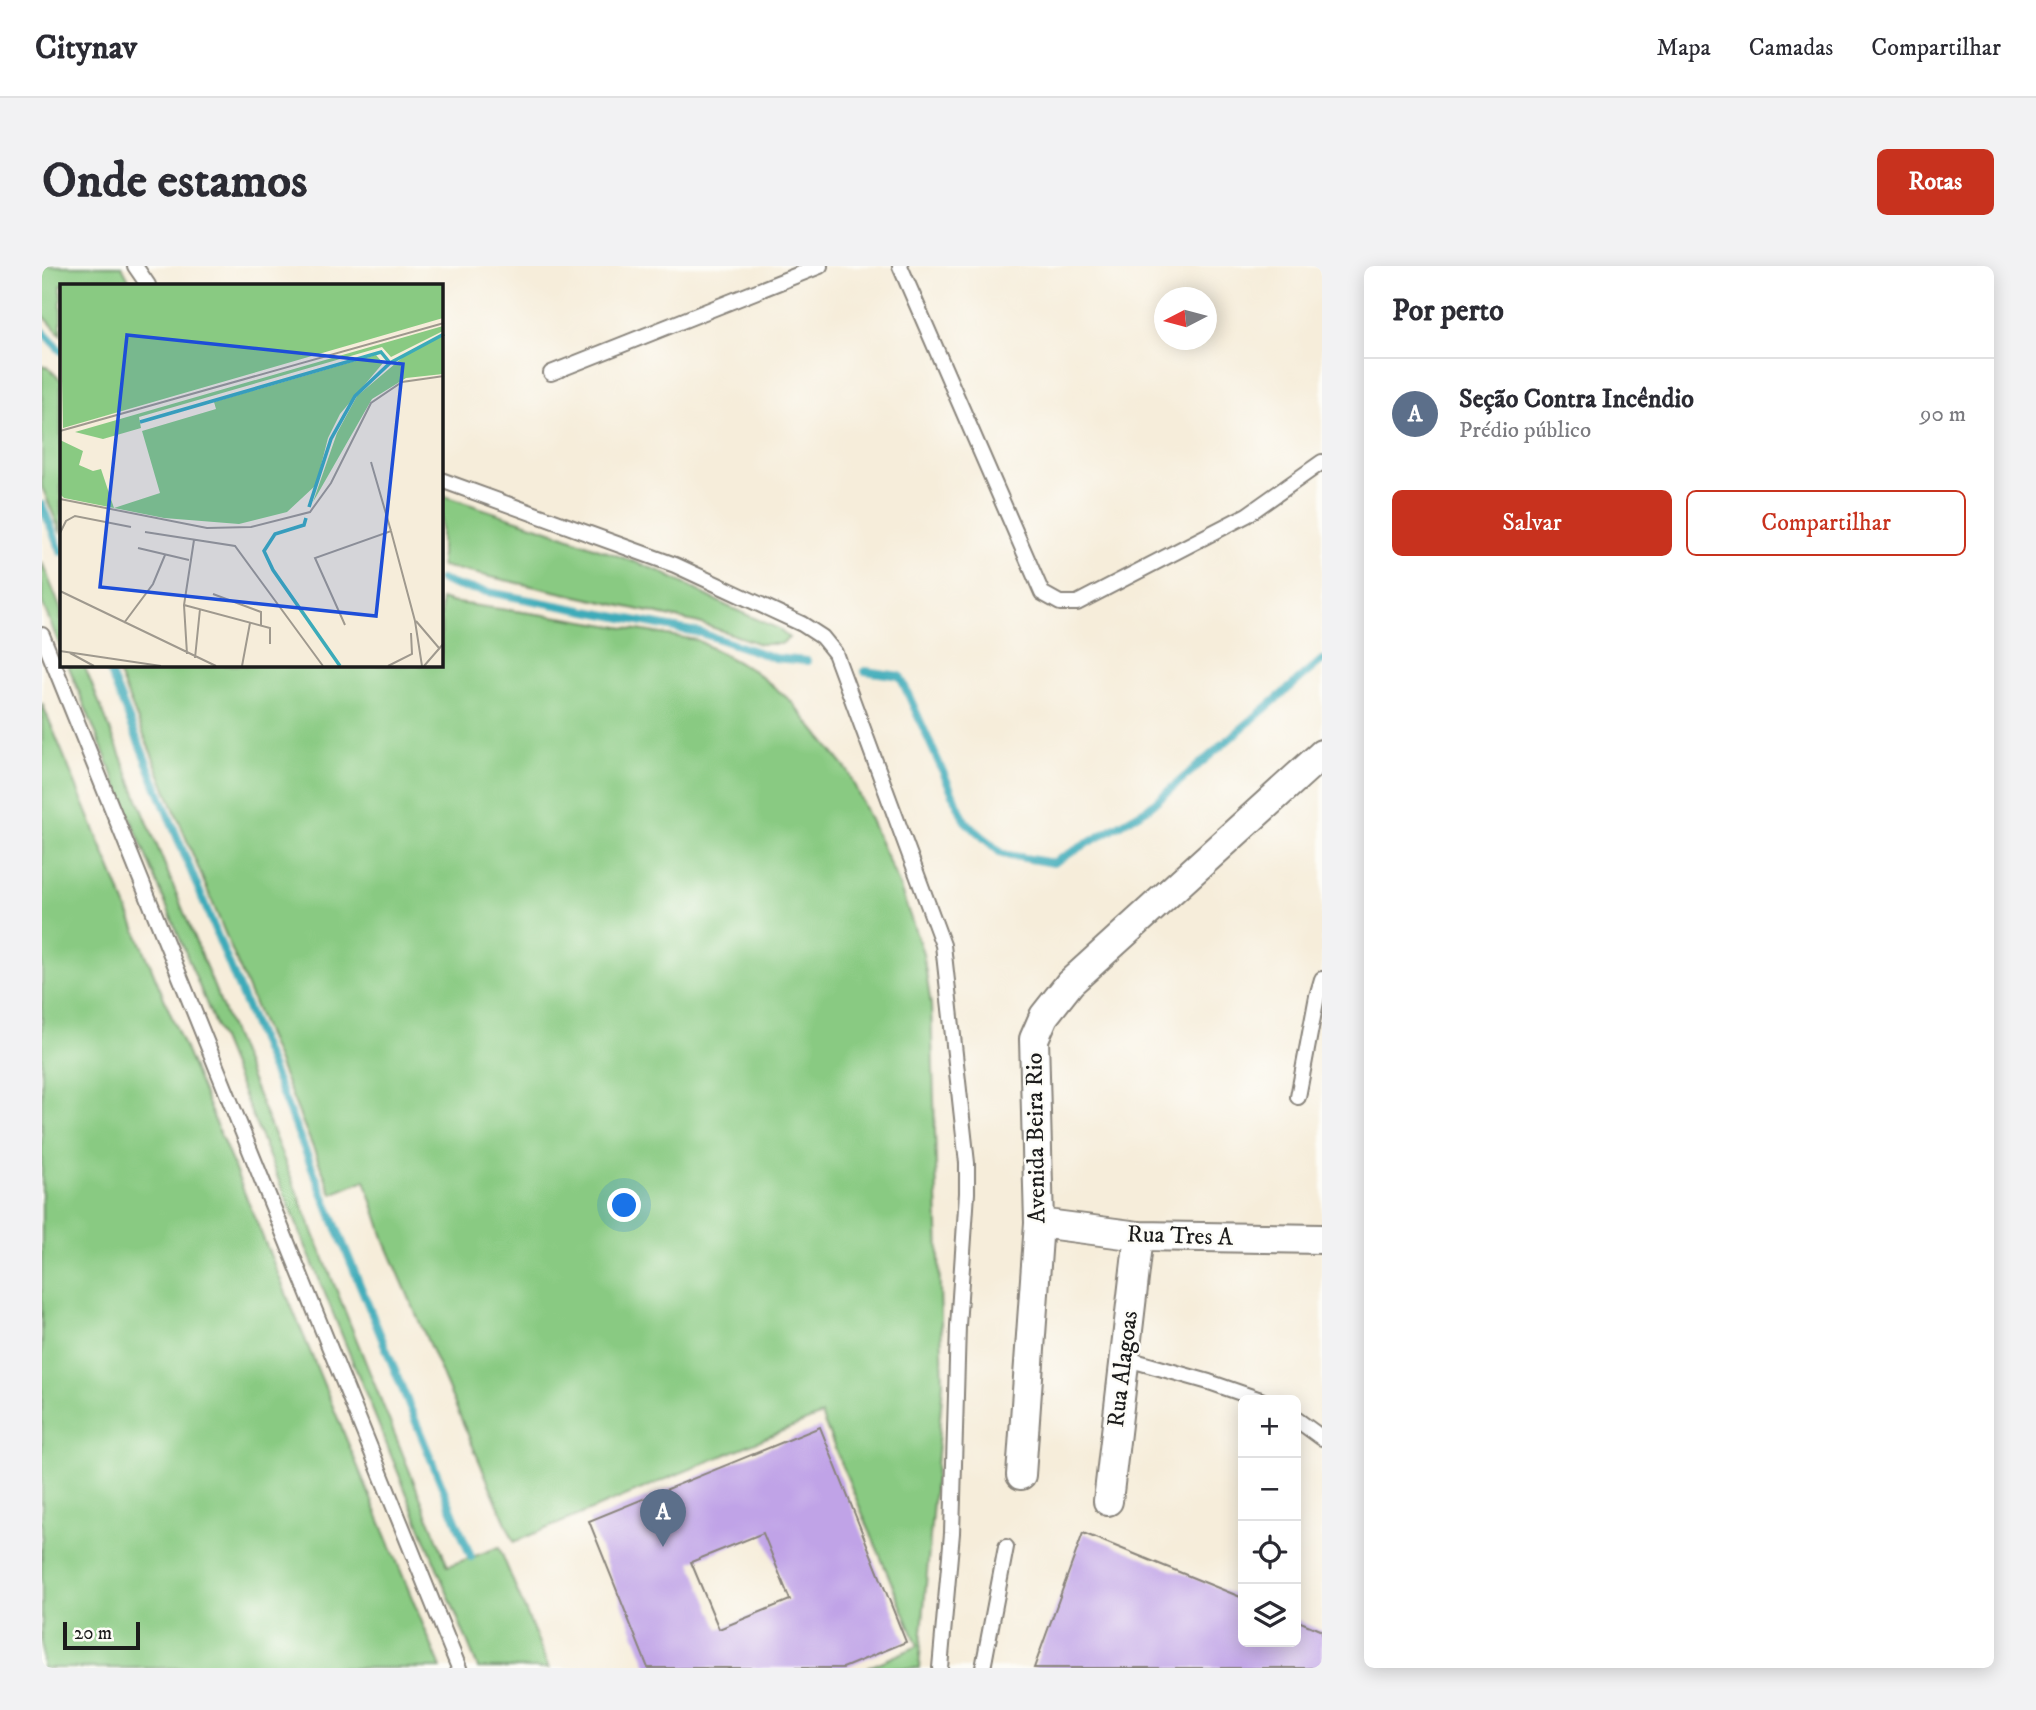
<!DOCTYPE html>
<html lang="pt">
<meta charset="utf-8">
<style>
body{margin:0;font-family:"IM FELL DW Pica",serif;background:#f2f2f3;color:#2b2b33}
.controls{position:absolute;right:21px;bottom:21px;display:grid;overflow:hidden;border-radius:10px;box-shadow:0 4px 18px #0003}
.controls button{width:63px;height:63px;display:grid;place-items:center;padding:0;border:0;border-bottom:2px solid #e1e1e2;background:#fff;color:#2b2b33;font:35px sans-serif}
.compass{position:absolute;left:1112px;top:21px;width:63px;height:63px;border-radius:50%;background:#fff;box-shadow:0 4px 18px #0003;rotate:264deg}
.scale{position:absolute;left:21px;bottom:18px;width:77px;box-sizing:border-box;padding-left:7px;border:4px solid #1c1c1c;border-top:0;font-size:19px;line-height:24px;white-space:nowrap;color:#1c1c1c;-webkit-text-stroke:5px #fdfcf7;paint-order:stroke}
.you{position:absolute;left:583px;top:940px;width:24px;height:24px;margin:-18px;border:5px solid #fff;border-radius:50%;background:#1a73e8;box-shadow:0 0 0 10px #1a73e833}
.badge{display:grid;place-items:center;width:46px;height:46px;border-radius:50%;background:#c8321e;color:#fff;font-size:23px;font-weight:700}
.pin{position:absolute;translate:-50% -58px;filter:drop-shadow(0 2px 4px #0008)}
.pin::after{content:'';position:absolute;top:37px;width:24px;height:21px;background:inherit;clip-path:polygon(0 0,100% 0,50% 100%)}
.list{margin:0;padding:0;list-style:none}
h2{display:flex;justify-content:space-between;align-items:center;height:91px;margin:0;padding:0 28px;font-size:30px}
h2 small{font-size:23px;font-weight:400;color:#7c7c81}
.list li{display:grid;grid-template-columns:46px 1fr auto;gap:21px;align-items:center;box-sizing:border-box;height:112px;padding:0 28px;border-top:2px solid #e1e1e2}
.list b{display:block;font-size:26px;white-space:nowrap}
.list p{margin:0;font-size:23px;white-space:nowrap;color:#7c7c81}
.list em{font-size:23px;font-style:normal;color:#7c7c81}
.actions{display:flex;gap:14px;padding:21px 28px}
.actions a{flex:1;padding:16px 0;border:2px solid #c8321e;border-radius:10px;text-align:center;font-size:24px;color:#c8321e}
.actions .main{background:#c8321e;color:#fff}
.icon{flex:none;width:38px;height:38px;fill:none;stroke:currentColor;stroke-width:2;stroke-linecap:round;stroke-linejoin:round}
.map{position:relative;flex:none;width:1280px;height:1402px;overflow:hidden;border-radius:10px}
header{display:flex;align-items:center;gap:42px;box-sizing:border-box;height:98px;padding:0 35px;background:#fff;border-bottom:2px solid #e1e1e2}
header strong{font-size:33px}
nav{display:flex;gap:38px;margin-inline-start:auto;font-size:24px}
.intro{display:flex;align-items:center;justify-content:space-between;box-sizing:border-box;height:168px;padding:0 42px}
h1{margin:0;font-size:49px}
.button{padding:18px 32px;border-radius:10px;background:#c8321e;color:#fff;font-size:24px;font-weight:700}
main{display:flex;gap:42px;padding:0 42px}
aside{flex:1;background:#fff;border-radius:10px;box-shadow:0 4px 18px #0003}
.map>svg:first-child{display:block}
</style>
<header>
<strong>Citynav</strong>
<nav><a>Mapa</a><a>Camadas</a><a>Compartilhar</a></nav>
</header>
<div class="intro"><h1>Onde estamos</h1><a class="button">Rotas</a></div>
<main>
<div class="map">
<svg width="1280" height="1402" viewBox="0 0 1280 1402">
<rect width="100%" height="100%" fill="#fdfcf7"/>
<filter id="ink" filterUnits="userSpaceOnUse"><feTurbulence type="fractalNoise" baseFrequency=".0143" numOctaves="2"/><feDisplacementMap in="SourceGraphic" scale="14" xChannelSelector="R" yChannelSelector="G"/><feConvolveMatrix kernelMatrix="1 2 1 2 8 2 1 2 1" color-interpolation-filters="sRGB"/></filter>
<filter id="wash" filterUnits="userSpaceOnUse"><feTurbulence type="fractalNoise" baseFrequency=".00686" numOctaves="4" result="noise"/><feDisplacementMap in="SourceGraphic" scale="28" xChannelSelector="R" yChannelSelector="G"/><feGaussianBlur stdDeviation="1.57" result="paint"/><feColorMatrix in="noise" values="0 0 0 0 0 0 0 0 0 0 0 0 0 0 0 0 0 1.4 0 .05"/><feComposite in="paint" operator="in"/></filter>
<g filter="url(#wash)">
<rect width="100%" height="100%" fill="#f6edda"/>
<path fill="#89ca82" stroke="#52734f" stroke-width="2" d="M0 0H80L90 19H19V69L0 48Z
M0 100H4L19 114V267L0 221Z
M399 229 506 264 617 305 685 340 735 362 747 372 739 378H718L657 357 399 300Z
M0 296 19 344V383L0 336Z
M399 333 408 336 524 352 655 374 712 405 749 435 806 505 856 616 881 687 889 739 901 1117 877 1402H825L876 1380 779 1149 472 1276 344 978 323 914 290 928 73 399H399Z
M26 399H42L406 1300 457 1281 507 1402H436Z
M0 437 399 1402H0Z"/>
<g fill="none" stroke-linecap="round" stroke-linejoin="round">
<path stroke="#3cabb9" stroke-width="8" d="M0 65 19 85
M0 239 19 286
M399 314 415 320 659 367 733 392 765 395
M65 399 429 1291
M823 405 858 410 923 555 960 588 1011 597 1105 543 1280 394"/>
</g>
<g id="blocks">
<path fill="#c0a3e7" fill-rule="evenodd" d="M778 1161 864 1376 801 1402H606L547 1255ZM721 1267 748 1334 677 1363 649 1296Z
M1041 1267 1201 1332V1376H1254V1354L1280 1365V1402H992Z"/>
</g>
</g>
<g filter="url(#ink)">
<use href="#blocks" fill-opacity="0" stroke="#89847b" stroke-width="2"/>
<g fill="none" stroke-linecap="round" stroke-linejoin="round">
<g stroke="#89847b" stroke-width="18">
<path id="lane" d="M93 0 106 19
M858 0 1000 327 1018 337H1035L1205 249 1280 196
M509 107 778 0
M399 214 633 299 760 358 780 371 793 387 901 679 925 897V927L916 1060 910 1267 898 1402
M0 369 417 1402
M1256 831 1275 730 1280 713
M1082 1092 1167 1116 1219 1134
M1254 1153 1280 1172
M941 1402 964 1281"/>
</g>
<g stroke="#89847b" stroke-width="32">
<path id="street" d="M997 957 1097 970 1280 973
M979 1209 997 957 992 773 1002 750 1028 717 1280 488
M1066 1235 1097 970"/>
</g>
<use href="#lane" stroke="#fff" stroke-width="14"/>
<use href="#street" stroke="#fff" stroke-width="28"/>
</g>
</g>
<g text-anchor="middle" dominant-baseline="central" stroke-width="5" stroke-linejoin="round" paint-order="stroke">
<g font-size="24" fill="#1c1c1c" stroke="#fdfcf7">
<text transform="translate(994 872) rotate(-91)">Avenida Beira Rio</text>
<text transform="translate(1138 970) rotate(2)">Rua Tres A</text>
<text transform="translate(1081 1103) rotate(-83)">Rua Alagoas</text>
</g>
</g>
<g transform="translate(18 18)">
<rect width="383" height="383" fill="#f6edda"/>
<path d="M0 1H383V34L3 144ZM383 42V47L331 73 322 63 79 133 81 144 43 155 15 148ZM383 52V90L346 94 312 115 253 218 277 149 297 112 349 68ZM316 71 323 79 280 130 268 154 256 201 227 228 179 240 104 234 4 214 0 210V156L23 167 19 181 33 187 41 185 54 224 100 209 82 147 156 125 154 118Z" fill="#89ca82"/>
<path fill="none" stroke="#3cabb9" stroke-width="3.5" d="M80 138 321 68 330 79M249 223 271 155 295 112 330 79 384 50M246 234 244 241 215 250 204 267 213 286 280 382"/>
<path fill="none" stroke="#9f998e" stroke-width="2" d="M0 147 384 39M311 178 331 247M0 215 147 244 191 243 250 228 271 199 311 119 342 98 384 92M85 248 175 262 263 382M0 249 6 237 15 232 71 243M78 264 129 276M0 307 156 382M153 310 201 328V341M124 321 210 344V360M356 337 379 364M64 339 93 300 105 271M285 341 255 274 331 247 355 337 362 382M0 367 101 382M10 369 34 382M127 370 124 321 134 256M135 374 140 325M182 382 190 339M328 382 352 370 351 349M364 382 384 359"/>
<path fill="#1d4ed8" fill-opacity="0.15" stroke="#1d4ed8" stroke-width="3.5" d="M67 51 343 80 316 332 40 303Z"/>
<rect width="383" height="383" fill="none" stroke="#1c1c1c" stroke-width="3.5"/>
</g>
</svg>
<div class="controls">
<button>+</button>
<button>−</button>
<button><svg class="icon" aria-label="locate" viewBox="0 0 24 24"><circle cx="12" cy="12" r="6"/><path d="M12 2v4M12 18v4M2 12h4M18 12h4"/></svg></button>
<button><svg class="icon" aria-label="layers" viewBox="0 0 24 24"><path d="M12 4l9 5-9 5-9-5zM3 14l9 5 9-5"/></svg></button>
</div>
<svg class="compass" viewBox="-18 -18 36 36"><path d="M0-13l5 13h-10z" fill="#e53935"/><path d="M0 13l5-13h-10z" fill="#7c7c81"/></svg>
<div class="scale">20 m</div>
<div class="you"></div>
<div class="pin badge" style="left:621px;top:1281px;background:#5c6f8a">A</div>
</div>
<aside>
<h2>Por perto<small></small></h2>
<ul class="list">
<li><span class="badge" style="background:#5c6f8a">A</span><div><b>Seção Contra Incêndio</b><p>Prédio público</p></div><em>90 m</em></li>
</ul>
<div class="actions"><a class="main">Salvar</a><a>Compartilhar</a></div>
</aside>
</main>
